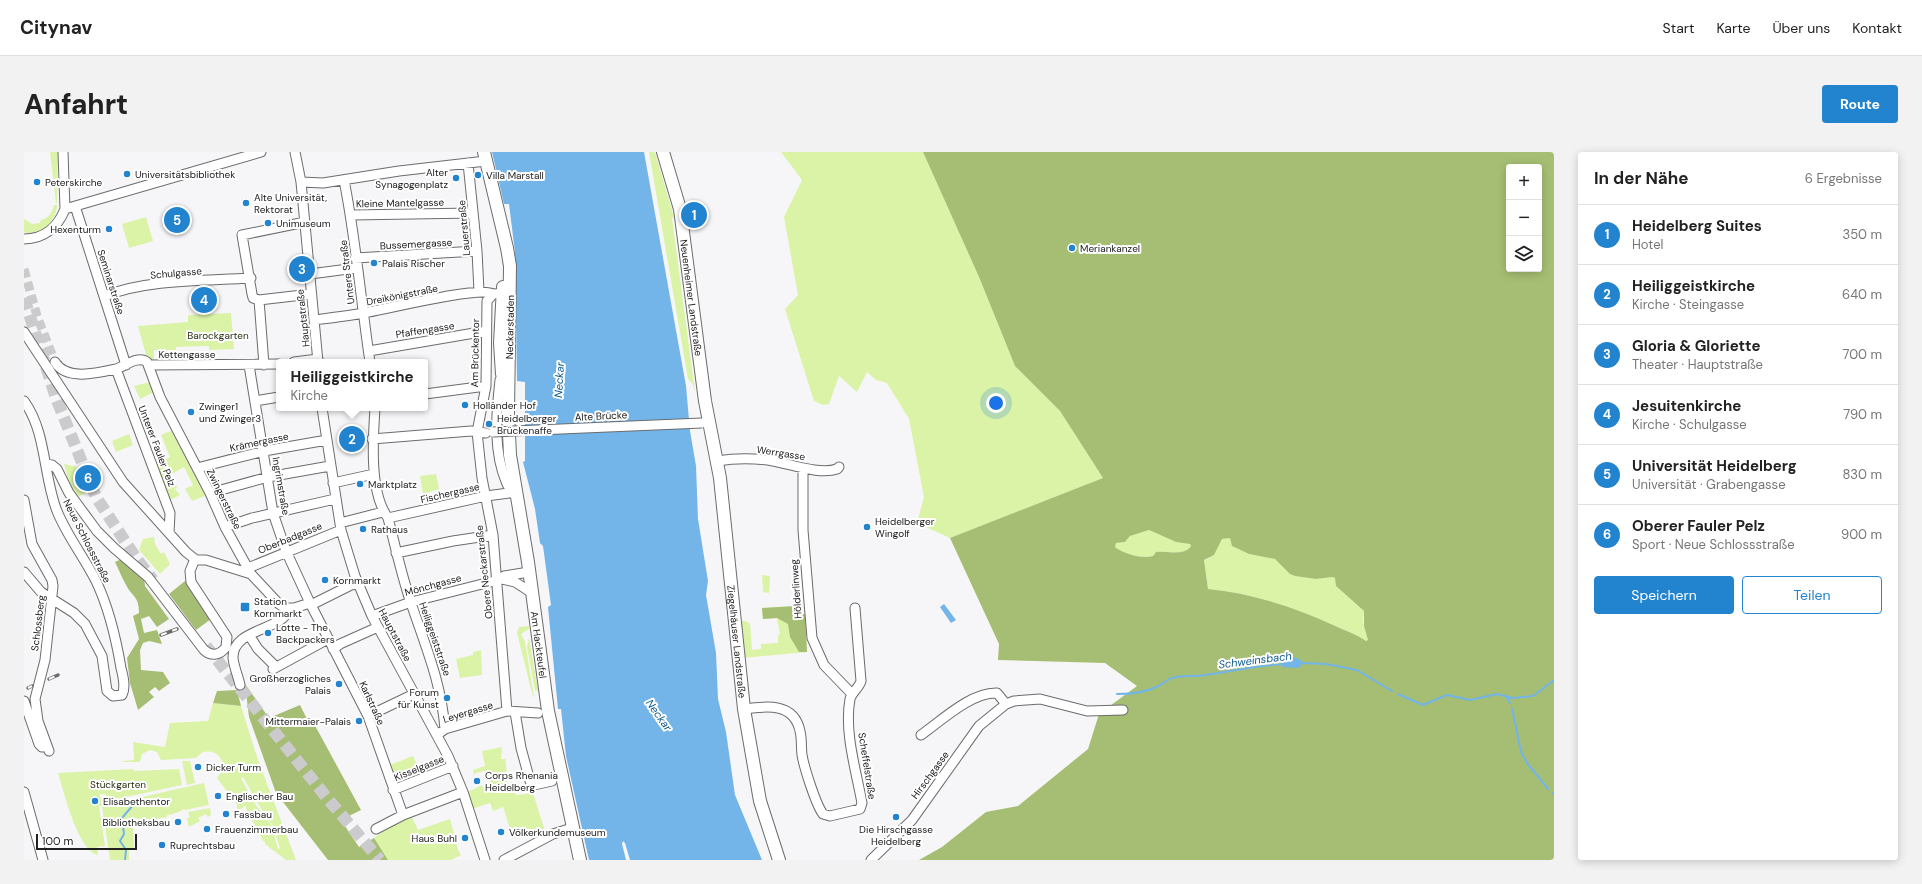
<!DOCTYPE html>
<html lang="de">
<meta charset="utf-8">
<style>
body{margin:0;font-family:"DM Sans",sans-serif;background:#f2f2f2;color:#222}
.controls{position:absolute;right:12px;top:12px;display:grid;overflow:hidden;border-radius:4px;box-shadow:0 2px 10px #0003}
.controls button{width:36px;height:36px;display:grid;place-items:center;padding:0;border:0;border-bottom:1px solid #e0e0e0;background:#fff;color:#222;font:20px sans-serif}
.scale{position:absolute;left:12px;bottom:10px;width:101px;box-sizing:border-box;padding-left:4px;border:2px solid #202020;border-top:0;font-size:11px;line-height:14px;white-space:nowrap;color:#202020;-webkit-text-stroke:3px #fff;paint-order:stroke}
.you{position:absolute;left:972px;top:251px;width:14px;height:14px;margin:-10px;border:3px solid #fff;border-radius:50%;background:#1a73e8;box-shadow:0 0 0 6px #1a73e833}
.badge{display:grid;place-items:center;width:26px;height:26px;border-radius:50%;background:#2283cf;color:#fff;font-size:13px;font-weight:700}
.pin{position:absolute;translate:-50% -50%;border:2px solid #fff;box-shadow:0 1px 4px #0006}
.popup{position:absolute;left:252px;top:207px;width:152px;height:52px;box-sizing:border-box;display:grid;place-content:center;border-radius:4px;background:#fff;filter:drop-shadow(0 1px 3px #0005);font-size:13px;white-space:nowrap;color:#767676}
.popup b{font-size:15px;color:#222}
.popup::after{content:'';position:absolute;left:50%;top:100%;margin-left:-8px;border:8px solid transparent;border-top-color:#fff}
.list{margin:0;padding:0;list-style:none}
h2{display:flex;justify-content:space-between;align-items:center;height:52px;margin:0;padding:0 16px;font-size:17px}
h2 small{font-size:13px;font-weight:400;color:#767676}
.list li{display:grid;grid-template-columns:26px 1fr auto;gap:12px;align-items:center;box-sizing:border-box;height:60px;padding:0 16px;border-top:1px solid #e0e0e0}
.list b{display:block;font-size:15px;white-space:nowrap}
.list p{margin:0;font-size:13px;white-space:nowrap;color:#767676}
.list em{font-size:13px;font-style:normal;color:#767676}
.actions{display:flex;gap:8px;padding:12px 16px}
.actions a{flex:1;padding:9px 0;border:1px solid #2283cf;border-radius:4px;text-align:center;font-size:14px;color:#2283cf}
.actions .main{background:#2283cf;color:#fff}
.icon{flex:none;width:22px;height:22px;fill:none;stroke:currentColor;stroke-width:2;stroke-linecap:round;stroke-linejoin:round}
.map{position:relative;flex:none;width:1530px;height:708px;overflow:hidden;border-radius:4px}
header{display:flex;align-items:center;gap:24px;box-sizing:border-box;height:56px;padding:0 20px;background:#fff;border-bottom:1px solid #e0e0e0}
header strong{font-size:19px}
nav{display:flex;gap:22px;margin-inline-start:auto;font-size:14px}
.intro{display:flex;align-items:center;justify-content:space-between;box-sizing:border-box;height:96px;padding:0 24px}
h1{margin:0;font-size:28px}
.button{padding:10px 18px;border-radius:4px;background:#2283cf;color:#fff;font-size:14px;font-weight:700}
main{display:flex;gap:24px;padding:0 24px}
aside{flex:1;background:#fff;border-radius:4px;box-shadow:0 2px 10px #0003}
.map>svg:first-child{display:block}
</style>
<header>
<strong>Citynav</strong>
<nav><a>Start</a><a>Karte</a><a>Über uns</a><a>Kontakt</a></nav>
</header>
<div class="intro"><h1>Anfahrt</h1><a class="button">Route</a></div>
<main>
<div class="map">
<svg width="1530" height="708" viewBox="0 0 1530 708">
<rect width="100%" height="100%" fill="#f6f6f8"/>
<path fill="#daf3a7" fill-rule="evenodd" d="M26 0H34L33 51H32Z
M625 0H631L650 65 648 66 671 240 668 231 664 227Z
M757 0H899L955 125 991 214 1036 259 1079 326 926 386 893 371 900 345 885 267 863 231 852 228 843 220 833 240 815 224 805 252 799 253 790 249 761 157 774 143 760 65 778 28Z
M30 53H33C33 68 16 86 0 80V67L8 72 16 71 17 68C25 66 28 61 30 53Z
M122 65 129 89 105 96 98 72Z
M207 161 210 197 185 198V194L152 195V198H130V210L122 203 114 174 164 170V163Z
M126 230 130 240 116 247 110 234Z
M149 278 183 343 168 349 161 337 169 333 160 315 146 323 153 335 151 337 156 343 146 348 132 312 146 305 137 283Z
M105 282 109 293 92 300 88 289Z
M40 312 54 315 56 319 64 315 72 333 64 336 65 339 54 345 44 326Z
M412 322 415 337 399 342 396 324Z
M1125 378 1152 390 1166 392 1167 394C1161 404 1143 399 1132 400L1129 404C1118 407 1100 402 1091 395L1092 391 1101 390 1106 384Z
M130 385 131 392 137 402 140 400 146 412 136 422 115 398 119 387Z
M1206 386 1208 394 1225 402 1251 407 1266 422 1271 424 1292 427 1308 425 1312 426V434L1340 459 1339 470 1344 488 1342 490C1332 482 1321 478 1309 473 1270 455 1227 441 1184 437L1180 408C1190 406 1193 396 1198 387Z
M738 423 746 424 745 441 739 440Z
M772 454 773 463 781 462 783 500 719 506 717 469H722L726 472 728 498 737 497V492L754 491V484L756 482 753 466 739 467 738 456Z
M505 474V477L497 482 501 490 510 545H509L493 481 495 475Z
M505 486 514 538 511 539 503 495Z
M457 498 458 523 436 526 432 507 449 503V500Z
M189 551 217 554 234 608 272 708H262L241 692V690L239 689 222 657V654H220L219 656 214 658 213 656V653L193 626C204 614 197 596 179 600L172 606 137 608 133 600 126 598 118 602 116 610H99V609L110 608 109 590 141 595 146 571 184 569ZM219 625 233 650 248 672 256 696 254 697 247 672 231 652 217 626Z
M478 595 477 607H481L482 611 484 640H491L492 643 503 642 502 640 508 638 522 682 510 689 508 685 503 686 502 682 489 686 479 655 469 659 466 651 448 657 444 640 458 633 460 636 467 633 461 619 452 621 450 623 449 618 461 614 458 599Z
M389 604 395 617 391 621 393 627 390 628 387 625 371 630 363 614Z
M158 609H166L171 631 163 633Z
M109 617 110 619 155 617 158 633 83 649 82 642H76L78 654 180 631 185 653 161 658 160 657 153 661H150V662L143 663V665L115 670 113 666 107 667 105 671 109 676 110 697H105V708H86L78 654H75L81 694 73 695 74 703C54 699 40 640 34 621Z
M186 656 187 663 184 665 182 662 174 666 176 669 165 675 163 666 166 665 164 660Z
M388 665 394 678 426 667 434 698 437 703 427 708H364L350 686 370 671Z"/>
<path fill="#a6be73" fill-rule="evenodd" d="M899 0H1530V708H895L918 695 962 660 994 654 1064 597 1075 562 1113 534 1081 511 974 508 975 492 926 386 1079 326 1036 259 991 214 955 125ZM1485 15H1515V117H1485ZM1125 378 1152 390 1166 392 1167 394C1161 404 1143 399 1132 400L1129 404C1118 407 1100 402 1091 395L1092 391 1101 390 1106 384ZM1206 386 1208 394 1225 402 1251 407 1266 422 1271 424 1292 427 1308 425 1311 426 1312 434 1340 459V474L1344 488 1342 489C1332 482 1320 478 1309 473 1270 455 1227 441 1184 437L1180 408 1190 403 1198 387Z
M98 407 120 425 121 434 145 467 133 475 125 464 117 467 120 481 133 478 138 492 125 489 119 491 116 498 117 518 139 520 146 531 135 539 131 535 125 540 130 545 114 558 106 531 103 506 115 487 109 464 115 461C115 444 109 446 102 433 98 426 95 418 91 410Z
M161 429 187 467 172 478 145 442Z
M772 454 773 463 781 462 783 500H775L766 485 764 472 753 466 739 467 738 456Z
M221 532 245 566 276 553 283 567 288 568 337 658 317 668 335 695 350 686 364 708H304L252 641 225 565Z
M213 538 217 554 189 551 193 539Z"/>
<path fill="#73b4e9" d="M468 0H620L662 234 666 279 672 314 674 367 684 429 682 443 692 501 694 547 702 580 711 643 738 708H606L601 691 599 689 598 692 602 708H565L542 604 537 557H534L524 455 527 453 519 394 516 391 511 357 499 310 501 309V230L493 229 491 100 485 52H480Z
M920 452 932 468 927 471 916 455Z
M1267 504 1277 508V514L1274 516 1258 515 1257 510 1259 507Z"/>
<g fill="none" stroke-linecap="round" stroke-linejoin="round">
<path stroke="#73b4e9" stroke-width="2" d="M1276 511 1302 512 1333 518 1368 539
M1093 542C1107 542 1120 541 1132 535 1138 533 1142 528 1148 526 1159 523 1170 525 1181 523 1208 519 1233 514 1259 512
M1374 542 1399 553 1423 543 1446 548 1473 542 1488 546 1509 544 1530 528
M1482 544 1486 551
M1488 556 1497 600 1503 611 1524 637
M1529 641 1530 642
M110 648V649
M101 708 102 698 96 689 100 682 98 666 110 652"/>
<path stroke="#cbcbcd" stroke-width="9" stroke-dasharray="9 4.5" stroke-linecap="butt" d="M0 117 13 164 31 210"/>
<path stroke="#cbcbcd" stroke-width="12" stroke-dasharray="12 6" stroke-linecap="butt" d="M0 146 32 246 72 345 112 406 129 428
M182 494 303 646 356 708"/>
<g stroke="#6c6c6e" stroke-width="11">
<path id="minor" d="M271 0 277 30 294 210
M444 11 453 99 455 139
M320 28C332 88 337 150 346 210
M277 30 299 31 375 19 462 9
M51 54 102 213
M41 57 237 0
M327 63 449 61
M0 87C20 87 34 75 41 57L39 0
M331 106 453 99
M286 122 332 116
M81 144C124 127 181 129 227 126
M235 148 287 142
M290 168C306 166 323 164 339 161 360 158 456 133 469 142
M0 180 99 330 162 400 172 408H182L227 422
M345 199 462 179
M31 210C42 229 74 221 92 217 101 214 114 203 123 210L136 245 186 341 201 375 227 422 255 452 261 456H270L286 451
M270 210 294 207
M125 213 255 212
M225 213 249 361 262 399 286 451 344 564 379 663
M240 213 235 148 229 146 228 142 218 83 281 70
M92 217 146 361 145 381
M478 225 476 228C472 263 469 300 483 332L486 337 493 340
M401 242 462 234
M0 249C23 281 19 324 33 359 43 384 60 405 72 429 85 456 92 486 97 516 99 524 102 535 98 543L89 544 83 539 78 504 61 472 50 461 17 440 0 420
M231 249 255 245
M298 256 317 378 331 424 348 464 424 604 439 640 461 708
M351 256C349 287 345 340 364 366 371 393 377 421 386 448 401 493 417 529 421 577
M348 287 447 279 462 281
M693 309C711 306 731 306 749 309 766 312 796 323 813 317L815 315
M22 312 28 313 33 317 45 341 73 379 90 396 124 425 180 498C188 505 196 503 202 495L203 485 167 430 166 419 171 407
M173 316 240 299 303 288
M779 316V378L788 486 800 513 828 542
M309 331 350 322
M186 341 244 325 306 314
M0 348 8 392 28 428 29 434 21 508 11 547 14 569 25 599
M364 366 462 344 493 340
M316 371 359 360
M201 375 228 366 311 347
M372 401 429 389 469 383
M224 416 317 378
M478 427 491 430 508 441
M287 453 327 433 332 432 336 435
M348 464 387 450 478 427 480 424 505 420
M225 483 234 497 252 515
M309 497 316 492 354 475
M249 517 304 487
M216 533C214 524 210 515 209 506 208 476 259 479 265 457
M0 549 15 592 18 595 23 594
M720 557C742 554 770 550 776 579 778 587 777 595 778 603 780 615 792 653 799 662L806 664 836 657 838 651C832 618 820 580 826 547 828 540 835 536 837 529L831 456
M483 559 469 383 458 326 453 280 462 234 463 149 469 142 485 141
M491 560 497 596 506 629 510 633 528 629
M344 564 390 542
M417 580 421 577 483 559 514 561
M897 583C917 569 947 540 973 541L982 552
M369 638 429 614
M0 640 19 708
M352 677 379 663 439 640
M480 708 529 682 548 676
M847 708 888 668 955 574 982 552 990 549 1016 547 1063 559 1099 558"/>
</g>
<g stroke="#6c6c6e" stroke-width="14">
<g id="major">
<path id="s1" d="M460 0 483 96 486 114 484 261 486 303 504 410 524 559 556 708"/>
<path id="s2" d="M639 0 656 57 681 249 696 326 720 557 736 649 755 708"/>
<path d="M478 222 476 191 479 135"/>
</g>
</g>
<use href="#minor" stroke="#fff" stroke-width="9"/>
<use href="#major" stroke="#fff" stroke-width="12"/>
<g stroke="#6c6c6d" stroke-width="3.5">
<path id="rail" d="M137 483 153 477
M25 527 34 523
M4 536 8 534"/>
</g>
<use href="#rail" stroke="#fff" stroke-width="2" stroke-dasharray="6" stroke-linecap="butt"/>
<g stroke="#6c6c6e" stroke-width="11" stroke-linecap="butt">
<path id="minor-bridge" d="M469 280 678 271"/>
</g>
<use href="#minor-bridge" stroke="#fff" stroke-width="9"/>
</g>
<g fill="#2283cf" stroke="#fff" stroke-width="1.5">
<circle cx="103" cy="22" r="4"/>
<circle cx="454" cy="23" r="4"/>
<circle cx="432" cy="26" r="4"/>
<circle cx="13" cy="30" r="4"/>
<circle cx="222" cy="51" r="4"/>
<circle cx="244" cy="71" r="4"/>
<circle cx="85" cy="77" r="4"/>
<circle cx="1048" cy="96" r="4"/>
<circle cx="350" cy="111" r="4"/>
<circle cx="441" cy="253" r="4"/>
<circle cx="167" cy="260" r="4"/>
<circle cx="465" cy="272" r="4"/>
<circle cx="336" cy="332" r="4"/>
<circle cx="843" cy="375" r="4"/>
<circle cx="339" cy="377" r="4"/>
<circle cx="301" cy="428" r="4"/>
<rect x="216" y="450" width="10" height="10" rx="2"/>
<circle cx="244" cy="481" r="4"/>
<circle cx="315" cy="532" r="4"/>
<circle cx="423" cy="546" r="4"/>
<circle cx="335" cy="569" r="4"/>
<circle cx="174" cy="615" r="4"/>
<circle cx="453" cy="629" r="4"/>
<circle cx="194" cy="644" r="4"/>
<circle cx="71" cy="649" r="4"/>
<circle cx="202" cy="662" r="4"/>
<circle cx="872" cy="665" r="4"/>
<circle cx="154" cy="670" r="4"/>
<circle cx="183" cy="677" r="4"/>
<circle cx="477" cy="680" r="4"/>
<circle cx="441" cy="686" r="4"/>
<circle cx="138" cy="693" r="4"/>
</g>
<g text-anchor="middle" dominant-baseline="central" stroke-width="4" stroke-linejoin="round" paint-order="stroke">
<g font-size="10" fill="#202020" stroke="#fff" text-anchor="start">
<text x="424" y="20" text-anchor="end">Alter<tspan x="424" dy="12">Synagogenplatz</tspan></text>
<text x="111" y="22">Universitätsbibliothek</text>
<text x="462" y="23">Villa Marstall</text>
<text x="21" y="30">Peterskirche</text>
<text x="230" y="45">Alte Universität,<tspan x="230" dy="12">Rektorat</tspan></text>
<text x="252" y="71">Unimuseum</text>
<text x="77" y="77" text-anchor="end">Hexenturm</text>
<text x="1056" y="96">Meriankanzel</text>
<text x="358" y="111">Palais Rischer</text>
<text x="449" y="253">Holländer Hof</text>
<text x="175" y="254">Zwinger1<tspan x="175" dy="12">und Zwinger3</tspan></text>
<text x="473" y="266">Heidelberger<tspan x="473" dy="12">Brückenaffe</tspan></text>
<text x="344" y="332">Marktplatz</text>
<text x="851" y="369">Heidelberger<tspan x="851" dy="12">Wingolf</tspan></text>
<text x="347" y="377">Rathaus</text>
<text x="309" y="428">Kornmarkt</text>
<text x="230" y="449">Station<tspan x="230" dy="12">Kornmarkt</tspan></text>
<text x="252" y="475">Lotte - The<tspan x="252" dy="12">Backpackers</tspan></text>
<text x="307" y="526" text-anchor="end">Großherzogliches<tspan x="307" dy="12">Palais</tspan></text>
<text x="415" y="540" text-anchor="end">Forum<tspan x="415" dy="12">für Kunst</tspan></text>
<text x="327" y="569" text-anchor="end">Mittermaier-Palais</text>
<text x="182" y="615">Dicker Turm</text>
<text x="461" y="623">Corps Rhenania<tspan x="461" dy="12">Heidelberg</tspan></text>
<text x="202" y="644">Englischer Bau</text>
<text x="79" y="649">Elisabethentor</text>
<text x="210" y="662">Fassbau</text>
<text x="146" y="670" text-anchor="end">Bibliotheksbau</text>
<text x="191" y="677">Frauenzimmerbau</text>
<text x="872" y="677" text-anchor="middle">Die Hirschgasse<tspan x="872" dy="12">Heidelberg</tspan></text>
<text x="485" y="680">Völkerkundemuseum</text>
<text x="433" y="686" text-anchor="end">Haus Buhl</text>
<text x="146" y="693">Ruprechtsbau</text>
</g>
<g font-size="10" fill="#202020" stroke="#fff">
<text transform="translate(376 51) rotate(-1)">Kleine Mantelgasse</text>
<text transform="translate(440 76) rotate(-95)">Lauerstraße</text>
<text transform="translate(392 92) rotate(-3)">Bussemergasse</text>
<text transform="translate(323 120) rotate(-97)">Untere Straße</text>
<text transform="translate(152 121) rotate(-5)">Schulgasse</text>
<text transform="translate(87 130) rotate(72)">Seminarstraße</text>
<text transform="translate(378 143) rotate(-11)">Dreikönigstraße</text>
<text stroke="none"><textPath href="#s2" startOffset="149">Neuenheimer Landstraße</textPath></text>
<text transform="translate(279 166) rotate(-96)">Hauptstraße</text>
<text transform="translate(486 175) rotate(-89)">Neckarstaden</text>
<text transform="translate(401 178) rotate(-9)">Pfaffengasse</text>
<text transform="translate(451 201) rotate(-89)">Am Brückentor</text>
<text x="163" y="202">Kettengasse</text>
<text transform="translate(577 264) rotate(-3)">Alte Brücke</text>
<text transform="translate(235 290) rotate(-12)">Krämergasse</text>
<text transform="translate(133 294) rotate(69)">Unterer Fauler Pelz</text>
<text transform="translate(757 301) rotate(9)">Werrgasse</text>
<text transform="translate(257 334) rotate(80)">Ingrimstraße</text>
<text transform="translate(426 341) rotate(-13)">Fischergasse</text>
<text transform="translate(200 347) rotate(64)">Zwingerstraße</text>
<text transform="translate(266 386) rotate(-22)">Oberbadgasse</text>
<text transform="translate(63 389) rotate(63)">Neue Schlossstraße</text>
<text transform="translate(460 420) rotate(-96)">Obere Neckarstraße</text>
<text transform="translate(409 433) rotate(-15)">Mönchgasse</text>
<text transform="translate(772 437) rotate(-94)">Hölderlinweg</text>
<text transform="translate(14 471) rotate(-83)">Schlossberg</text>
<text transform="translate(371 483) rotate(62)">Hauptstraße</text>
<text transform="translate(411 487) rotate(71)">Heiliggeiststraße</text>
<text stroke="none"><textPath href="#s2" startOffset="496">Ziegelhäuser Landstraße</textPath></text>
<text stroke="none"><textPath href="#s1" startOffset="498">Am Hackteufel</textPath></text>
<text transform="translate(348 551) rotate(65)">Karlstraße</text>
<text transform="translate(444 560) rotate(-17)">Leyergasse</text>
<text transform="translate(843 614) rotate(81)">Scheffelstraße</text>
<text transform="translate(395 616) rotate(-22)">Kisselgasse</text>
<text transform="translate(906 623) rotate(-54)">Hirschgasse</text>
</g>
<g font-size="10" fill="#293212" stroke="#fff">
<text x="194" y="183">Barockgarten</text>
<text x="94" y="632">Stückgarten</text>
</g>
<g font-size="11" font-style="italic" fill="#0f5b8d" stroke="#fff">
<text transform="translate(535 228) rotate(-87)">Neckar</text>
<text transform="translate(1231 508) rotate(-7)">Schweinsbach</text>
<text transform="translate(635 563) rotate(55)">Neckar</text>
</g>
</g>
</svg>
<div class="controls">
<button>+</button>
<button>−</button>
<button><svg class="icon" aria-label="layers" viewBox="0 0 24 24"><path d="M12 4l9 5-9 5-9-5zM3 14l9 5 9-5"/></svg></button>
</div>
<div class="scale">100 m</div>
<div class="you"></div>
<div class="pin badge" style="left:670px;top:63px">1</div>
<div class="pin badge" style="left:328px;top:287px">2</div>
<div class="popup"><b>Heiliggeistkirche</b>Kirche</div>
<div class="pin badge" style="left:278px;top:117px">3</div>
<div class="pin badge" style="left:180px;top:148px">4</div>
<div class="pin badge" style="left:153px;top:68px">5</div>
<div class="pin badge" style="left:64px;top:326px">6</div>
</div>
<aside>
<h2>In der Nähe<small>6 Ergebnisse</small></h2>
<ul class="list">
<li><span class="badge">1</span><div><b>Heidelberg Suites</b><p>Hotel</p></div><em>350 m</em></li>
<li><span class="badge">2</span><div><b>Heiliggeistkirche</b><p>Kirche · Steingasse</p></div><em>640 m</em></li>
<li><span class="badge">3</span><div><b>Gloria &amp; Gloriette</b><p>Theater · Hauptstraße</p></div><em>700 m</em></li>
<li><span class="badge">4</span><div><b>Jesuitenkirche</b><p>Kirche · Schulgasse</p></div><em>790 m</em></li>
<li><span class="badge">5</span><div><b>Universität Heidelberg</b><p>Universität · Grabengasse</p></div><em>830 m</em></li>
<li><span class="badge">6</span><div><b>Oberer Fauler Pelz</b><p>Sport · Neue Schlossstraße</p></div><em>900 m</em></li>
</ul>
<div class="actions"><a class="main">Speichern</a><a>Teilen</a></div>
</aside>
</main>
